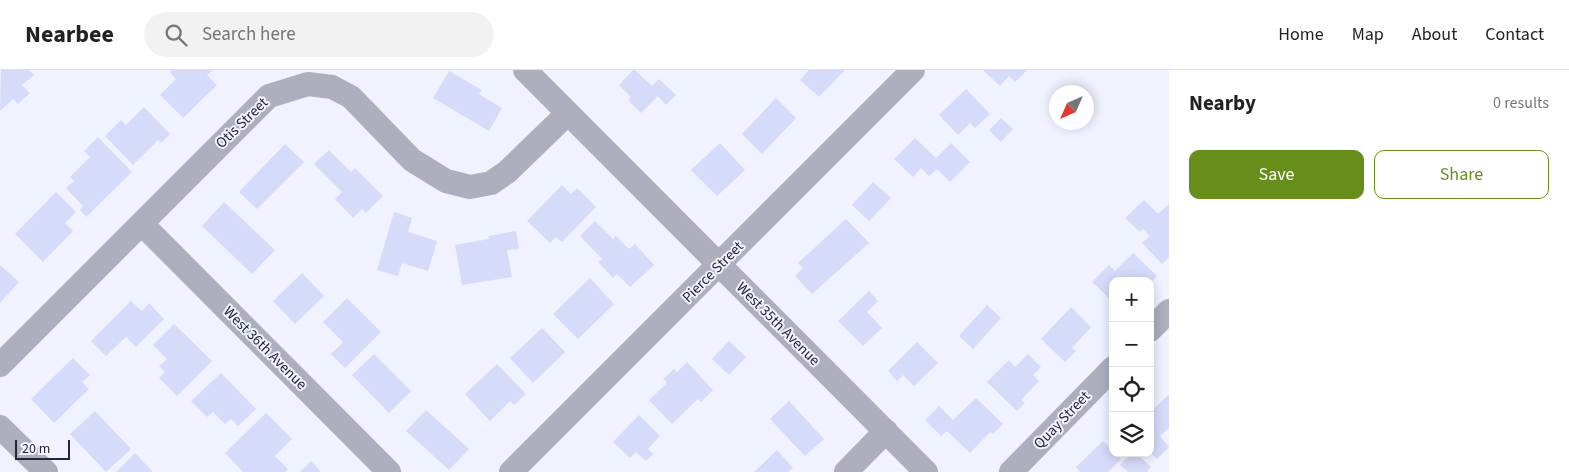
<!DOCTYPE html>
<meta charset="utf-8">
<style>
body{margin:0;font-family:"Source Sans 3",sans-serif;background:#f2f2f2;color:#222}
.controls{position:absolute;right:15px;bottom:15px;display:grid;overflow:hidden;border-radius:10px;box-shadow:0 2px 12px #0003}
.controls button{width:45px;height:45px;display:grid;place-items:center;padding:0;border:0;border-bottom:1px solid #e0e0e0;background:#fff;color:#222;font:25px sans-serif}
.compass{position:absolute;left:1049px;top:15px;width:45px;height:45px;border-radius:50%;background:#fff;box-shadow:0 2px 12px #0003;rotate:225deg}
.scale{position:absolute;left:15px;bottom:12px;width:55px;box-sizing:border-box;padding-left:5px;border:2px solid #242631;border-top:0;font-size:14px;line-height:18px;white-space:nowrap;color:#242631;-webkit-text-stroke:4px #f0f2ff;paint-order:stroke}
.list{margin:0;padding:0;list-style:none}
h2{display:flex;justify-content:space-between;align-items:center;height:65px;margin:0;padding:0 20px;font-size:21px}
h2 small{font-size:16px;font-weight:400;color:#767676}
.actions{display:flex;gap:10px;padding:15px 20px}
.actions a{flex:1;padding:11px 0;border:1px solid #678e1b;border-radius:10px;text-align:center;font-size:18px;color:#678e1b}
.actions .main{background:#678e1b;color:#fff}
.icon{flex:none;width:28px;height:28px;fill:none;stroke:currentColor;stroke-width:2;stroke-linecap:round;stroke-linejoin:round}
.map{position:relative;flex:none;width:1169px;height:402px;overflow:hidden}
header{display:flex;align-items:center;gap:30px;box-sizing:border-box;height:70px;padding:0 25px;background:#fff;border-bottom:1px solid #e0e0e0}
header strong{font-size:24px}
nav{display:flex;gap:28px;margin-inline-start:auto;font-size:18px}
.search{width:350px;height:45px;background:#f2f2f2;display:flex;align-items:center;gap:12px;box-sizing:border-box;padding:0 18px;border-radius:28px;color:#767676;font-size:19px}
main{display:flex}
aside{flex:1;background:#fff}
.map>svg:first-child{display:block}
</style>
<header>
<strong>Nearbee</strong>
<div class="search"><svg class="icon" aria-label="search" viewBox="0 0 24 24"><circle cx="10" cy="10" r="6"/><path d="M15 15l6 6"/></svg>Search here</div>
<nav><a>Home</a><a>Map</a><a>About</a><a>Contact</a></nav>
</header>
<main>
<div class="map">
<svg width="1169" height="402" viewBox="0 0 1169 402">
<rect width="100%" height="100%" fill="#f0f2ff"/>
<path fill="#d6dbf9" d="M1 0H29L34 5 22 15 30 23 18 34 13 29 0 41Z
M172 0H213L207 5 217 15 183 48 160 25 176 9 170 3Z
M633 0H635L652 16 659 9 676 25 666 35 658 26 641 43 628 30 631 27 619 15Z
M809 0H845L819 27 800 10Z
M983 0H1027L1015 12 1009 6 1000 16Z
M449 1 482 20 479 24 502 38 489 61 433 28Z
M966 19 990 44 975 58 970 53 958 65 939 45Z
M776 28 796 48 762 84 742 64Z
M144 37 170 64 161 73 158 70 133 95 105 66 121 50 126 55Z
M1001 48 1013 59 1001 72 989 60Z
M98 67 132 102 86 147 80 140 83 136 66 118 74 111 70 107 90 87 84 81Z
M915 68 936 88 951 73 970 92 950 112 937 99 929 106 921 98 913 107 894 89Z
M720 73 745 100 717 126 691 100Z
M285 74 304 92 257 139 239 122Z
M329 80 351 102 355 98 383 126 366 143 362 139 353 148 335 129 342 122 314 94Z
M873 112 891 128 869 151 852 135Z
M562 115 571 124 577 118 596 137 562 172 556 167 550 173 527 151Z
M56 122 76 142 65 153 73 161 43 192 15 164Z
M1144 130 1158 144 1169 134V187L1162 194 1142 173 1150 166 1143 159 1140 162 1125 148Z
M224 132 275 180 252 204 202 156Z
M394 142 412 148 408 162 437 171 428 201 402 193 398 206 377 200Z
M846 149 869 173 812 224 795 206 803 198 798 193Z
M595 151 613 169 616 166 629 179 635 174 654 195 630 217 617 204 613 208 598 192 602 189 580 166Z
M516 161 519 179 507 180 512 207 462 215 455 175 489 169 488 166Z
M1133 183 1157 206 1150 213V211H1113V232L1092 212 1109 195 1115 201Z
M0 195 19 212 0 233Z
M302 203 324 226 295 254 273 231Z
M590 208 614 234 578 269 553 244Z
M869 221 878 231 867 242 882 258 863 276 838 251Z
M347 228 381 262 345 298 331 284 343 272 323 252Z
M131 231 142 241 149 233 164 249 136 277 126 267 106 286 91 271Z
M987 235 1001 248 973 279 959 266Z
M1071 237 1091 257 1072 278 1076 281 1065 292 1041 269Z
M174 254 212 291 177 326 159 308 165 302 159 296 167 289 153 275Z
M542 258 565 282 533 313 510 288Z
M729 271 746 287 729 305 712 289Z
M917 272 938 293 914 316 903 305 897 311 888 301Z
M374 284 411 321 389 343 352 305Z
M1028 284 1041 297 1033 305 1039 311 1021 330 1025 333 1017 341 987 312 1009 290 1015 297Z
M73 288 90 305 82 312 89 319 54 353 31 329Z
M687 292 713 320 701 332 698 329 672 354 649 330 667 313 663 309 674 299 677 302Z
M497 294 526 324 514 335 510 331 490 351 465 324Z
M221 303 256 339 238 356 231 349 225 354 213 342 207 347 191 331Z
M1169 324V358L1160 366 1169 377 1157 389 1150 382V333L1155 338Z
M976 328 1003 354 993 364 990 362 970 383 947 361 941 366 925 350 939 336 953 350Z
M789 331 824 369 805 386 770 349Z
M426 340 469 379 449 400 406 361Z
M95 341 131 379 106 402 70 364Z
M266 343 292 369 275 386 288 399 285 402H243L225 383Z
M639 345 660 366 648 379 653 384 646 391 636 382 630 388 613 372Z
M1103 371 1113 381V383L1121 389 1108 402H1080L1076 397Z
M777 380 793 398 788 402H754Z
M135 383 153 402H116Z
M1131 383H1136L1151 397 1147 402H1128L1120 395Z
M311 391 321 402H300Z"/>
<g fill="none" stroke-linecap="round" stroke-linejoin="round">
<path stroke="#adb0bc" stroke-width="24" d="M525 0 926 402
M142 154 389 402
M1150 260 1169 241
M0 295 269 26 308 14 332 17 351 27 412 90 446 111 470 117 491 113 507 102 568 43
M0 357 46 402
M511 402 913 0
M846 402 886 361
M1011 402 1113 298"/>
</g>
<g text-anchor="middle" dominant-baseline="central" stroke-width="4" stroke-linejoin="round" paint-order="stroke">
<g font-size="15" fill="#242631" stroke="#f0f2ff">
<text transform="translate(242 53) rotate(-44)">Otis Street</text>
<text transform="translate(713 202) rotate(-45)">Pierce Street</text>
<text transform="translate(778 254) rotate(45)">West 35th Avenue</text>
<text transform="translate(265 278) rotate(45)">West 36th Avenue</text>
<text transform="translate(1062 350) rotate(-46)">Quay Street</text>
</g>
</g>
</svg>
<div class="controls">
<button>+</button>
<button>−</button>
<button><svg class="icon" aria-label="locate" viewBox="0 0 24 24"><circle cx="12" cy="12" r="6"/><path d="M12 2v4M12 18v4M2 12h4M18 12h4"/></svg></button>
<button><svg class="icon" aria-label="layers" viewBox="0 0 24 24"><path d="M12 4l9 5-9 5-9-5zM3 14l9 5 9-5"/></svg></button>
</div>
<svg class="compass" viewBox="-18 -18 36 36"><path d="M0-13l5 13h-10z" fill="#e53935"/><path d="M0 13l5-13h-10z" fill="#767676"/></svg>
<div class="scale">20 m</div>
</div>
<aside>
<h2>Nearby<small>0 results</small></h2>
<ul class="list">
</ul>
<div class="actions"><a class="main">Save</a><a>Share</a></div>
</aside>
</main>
